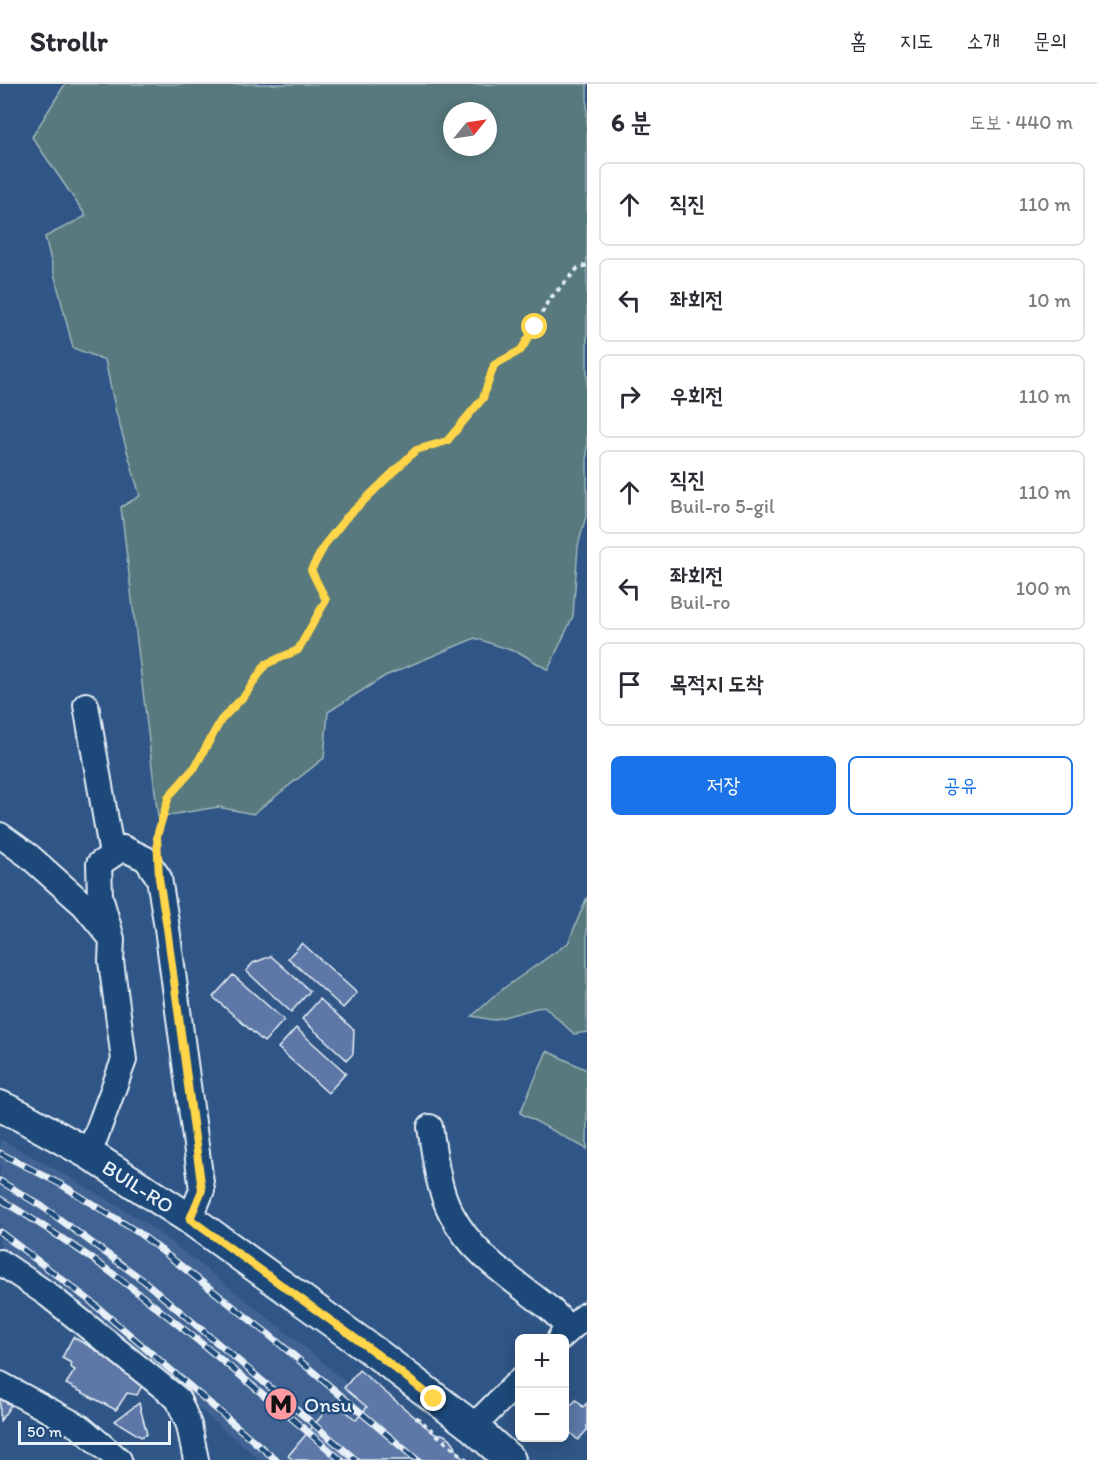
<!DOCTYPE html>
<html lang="ko">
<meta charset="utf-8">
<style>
body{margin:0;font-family:Itim,"Poor Story",sans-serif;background:#f2f2f3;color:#2b2b33}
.controls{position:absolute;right:18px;bottom:18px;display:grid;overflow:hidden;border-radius:9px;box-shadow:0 3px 15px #0003}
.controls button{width:54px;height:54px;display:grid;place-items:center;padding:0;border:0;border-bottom:2px solid #e1e1e2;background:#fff;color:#2b2b33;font:30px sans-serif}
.compass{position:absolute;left:443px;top:18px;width:54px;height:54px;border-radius:50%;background:#fff;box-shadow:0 3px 15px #0003;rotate:60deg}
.scale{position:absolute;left:18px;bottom:15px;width:153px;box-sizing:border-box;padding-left:6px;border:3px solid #e8f1f8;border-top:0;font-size:16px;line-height:21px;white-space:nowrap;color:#e8f1f8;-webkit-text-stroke:4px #1f4a7a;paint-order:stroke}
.stop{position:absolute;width:18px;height:18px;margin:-14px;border:4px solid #ffd54a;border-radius:50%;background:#fff}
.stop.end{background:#ffd54a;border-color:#fff;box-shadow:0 2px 6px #0008}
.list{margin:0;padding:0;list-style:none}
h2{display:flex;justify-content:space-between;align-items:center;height:78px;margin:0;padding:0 24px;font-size:26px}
h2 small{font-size:20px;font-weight:400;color:#7c7c81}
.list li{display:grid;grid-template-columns:39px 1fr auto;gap:18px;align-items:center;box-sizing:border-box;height:84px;margin:0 12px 12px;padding:0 12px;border:2px solid #e1e1e2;border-radius:9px}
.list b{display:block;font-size:22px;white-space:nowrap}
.list p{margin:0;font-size:20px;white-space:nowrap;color:#7c7c81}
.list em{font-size:20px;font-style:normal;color:#7c7c81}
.actions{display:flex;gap:12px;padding:18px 24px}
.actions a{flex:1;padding:14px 0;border:2px solid #1a73e8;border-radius:9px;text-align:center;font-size:21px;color:#1a73e8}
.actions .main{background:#1a73e8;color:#fff}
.icon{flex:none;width:33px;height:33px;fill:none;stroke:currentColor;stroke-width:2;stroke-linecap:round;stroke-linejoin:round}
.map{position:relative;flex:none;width:587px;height:1376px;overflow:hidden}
header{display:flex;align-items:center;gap:36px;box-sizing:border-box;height:84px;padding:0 30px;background:#fff;border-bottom:2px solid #e1e1e2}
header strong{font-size:28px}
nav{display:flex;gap:33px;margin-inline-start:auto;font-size:21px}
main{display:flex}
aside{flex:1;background:#fff}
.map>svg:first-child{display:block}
</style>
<header>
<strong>Strollr</strong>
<nav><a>홈</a><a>지도</a><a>소개</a><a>문의</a></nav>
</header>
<main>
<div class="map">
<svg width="587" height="1376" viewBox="0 0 587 1376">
<rect width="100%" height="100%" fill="#305687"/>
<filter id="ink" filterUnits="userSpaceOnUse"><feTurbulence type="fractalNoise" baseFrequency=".0167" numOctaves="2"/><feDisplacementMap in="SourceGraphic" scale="12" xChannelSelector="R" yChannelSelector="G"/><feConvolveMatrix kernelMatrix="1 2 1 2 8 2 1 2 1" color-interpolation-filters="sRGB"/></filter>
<g filter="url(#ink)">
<path fill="#416393" d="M0 1055 76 1097 144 1138 219 1195 318 1274 433 1376H260L77 1222 28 1182 0 1164Z"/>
<path fill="#597a7e" stroke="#a0b6bb" stroke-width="1.5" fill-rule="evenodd" d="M65 0H587V428L578 462 573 532 548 586 522 570 475 554 385 592 328 628 324 674 253 730 218 723 158 733 121 423 140 412 116 328 105 276 73 264 45 153 86 132 32 53ZM452 27H488V63H452Z
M587 813V948L574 950 544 922 493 936 472 932 504 904 568 859Z
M547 967 587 986V1065L520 1029Z"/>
<path fill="#5d78a7" stroke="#e8f1f8" stroke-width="1.5" d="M302 859 357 909 343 924 288 874Z
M271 872 310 907 291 928 246 887 253 879Z
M233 891 284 936 264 958 213 913Z
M320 915 354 946 353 970 347 976 302 935Z
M296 944 346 989 328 1009 278 964Z
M73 1253 146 1294 137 1311 127 1309 116 1326 66 1300 75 1286 70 1283 71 1279 62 1274Z
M359 1286 435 1350H442L450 1354 455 1361 457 1369 465 1376H293L288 1372 334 1317 356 1336 367 1323 344 1304Z
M0 1315 11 1321 0 1337Z
M576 1316 583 1323 587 1319V1346L578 1356 564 1343V1328Z
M139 1319 147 1350 141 1353 115 1337Z"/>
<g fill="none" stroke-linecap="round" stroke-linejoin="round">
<g stroke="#e8f1f8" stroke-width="28">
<path id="minor" d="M86 621 112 771
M0 751 29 772 84 821 112 855 111 877 124 976 89 1070
M112 855 100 812 99 780 123 764 146 775 159 794 167 844 202 1106 190 1135
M430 1043C435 1072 437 1103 451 1129 473 1172 514 1196 550 1225 557 1231 563 1239 570 1245
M0 1178 47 1210 178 1315 189 1341 196 1376
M560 1254 587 1230
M0 1300 80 1343 119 1376
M473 1343 520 1296"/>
</g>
<g stroke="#e8f1f8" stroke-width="34">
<g id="major">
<path id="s1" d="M0 1022 21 1032 89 1070 190 1135 377 1270 473 1343 510 1376"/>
</g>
</g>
<path stroke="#e8f1f8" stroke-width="4" stroke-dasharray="4.5 4.5" stroke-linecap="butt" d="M157 756V752L169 712 195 683 221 636 245 611 266 580 298 566 326 516 311 486 326 459 346 434 416 366 447 357 483 314 494 281 521 266 549 216 578 184 587 181
M416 1333 467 1376"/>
<use href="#minor" stroke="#1f4a7a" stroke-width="24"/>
<use href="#major" stroke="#1f4a7a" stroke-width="30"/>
<g stroke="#e8f1f8" stroke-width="7">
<path id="rail" d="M0 1069 62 1101 139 1149 267 1249 417 1376
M0 1097 43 1123 144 1197 356 1376
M0 1115C44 1142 88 1170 129 1202 201 1257 271 1317 341 1376
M0 1148 89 1216 276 1376"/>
</g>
<use href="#rail" stroke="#1f4a7a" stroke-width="4.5" stroke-dasharray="14" stroke-linecap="butt"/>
</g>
</g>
<g fill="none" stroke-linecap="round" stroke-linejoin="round" filter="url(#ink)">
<path stroke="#ffd54a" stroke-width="8" d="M434 1315 377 1270 190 1135 202 1106 167 844 159 794 157 752 169 712 195 683 221 636 245 611 266 580 298 566 326 516 311 486 326 459 346 434 416 366 447 357 483 314 494 281 521 266 535 243"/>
</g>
<defs>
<g id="metro-disc" transform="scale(1.725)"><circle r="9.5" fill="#ff9aa2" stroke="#1f4a7a"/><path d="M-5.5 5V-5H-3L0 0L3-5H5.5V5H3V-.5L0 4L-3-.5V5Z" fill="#111"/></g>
</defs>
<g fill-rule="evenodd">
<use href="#metro-disc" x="281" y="1320"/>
</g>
<g text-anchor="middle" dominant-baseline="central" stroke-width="5" stroke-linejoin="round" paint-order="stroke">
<g font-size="21" fill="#e8f1f8" stroke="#1f4a7a">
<text stroke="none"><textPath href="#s1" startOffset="160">BUIL-RO</textPath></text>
</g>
<g font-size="21" fill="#e8f1f8" stroke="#1f4a7a" text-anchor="start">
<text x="304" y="1320">Onsu</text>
</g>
</g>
</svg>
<div class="controls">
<button>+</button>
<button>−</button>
</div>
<svg class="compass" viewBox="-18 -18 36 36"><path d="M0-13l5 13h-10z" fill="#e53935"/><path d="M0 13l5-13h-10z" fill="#7c7c81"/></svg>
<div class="scale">50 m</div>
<div class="stop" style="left:535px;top:243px"></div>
<div class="stop end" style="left:434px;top:1315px"></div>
</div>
<aside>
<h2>6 분<small>도보 · 440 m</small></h2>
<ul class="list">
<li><svg class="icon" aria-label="ahead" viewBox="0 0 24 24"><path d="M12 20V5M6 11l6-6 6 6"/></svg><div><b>직진</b></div><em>110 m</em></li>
<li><svg class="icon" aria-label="left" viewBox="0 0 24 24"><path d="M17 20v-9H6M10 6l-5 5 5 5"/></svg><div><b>좌회전</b></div><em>10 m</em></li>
<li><svg class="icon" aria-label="right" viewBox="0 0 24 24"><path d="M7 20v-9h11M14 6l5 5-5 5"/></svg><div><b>우회전</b></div><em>110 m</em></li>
<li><svg class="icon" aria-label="ahead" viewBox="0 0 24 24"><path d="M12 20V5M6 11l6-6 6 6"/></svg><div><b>직진</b><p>Buil-ro 5-gil</p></div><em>110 m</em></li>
<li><svg class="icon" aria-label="left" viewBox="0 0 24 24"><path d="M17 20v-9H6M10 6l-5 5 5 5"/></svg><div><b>좌회전</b><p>Buil-ro</p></div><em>100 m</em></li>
<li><svg class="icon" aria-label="arrive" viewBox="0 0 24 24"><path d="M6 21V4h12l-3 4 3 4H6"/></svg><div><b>목적지 도착</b></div></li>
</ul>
<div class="actions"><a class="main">저장</a><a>공유</a></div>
</aside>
</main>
